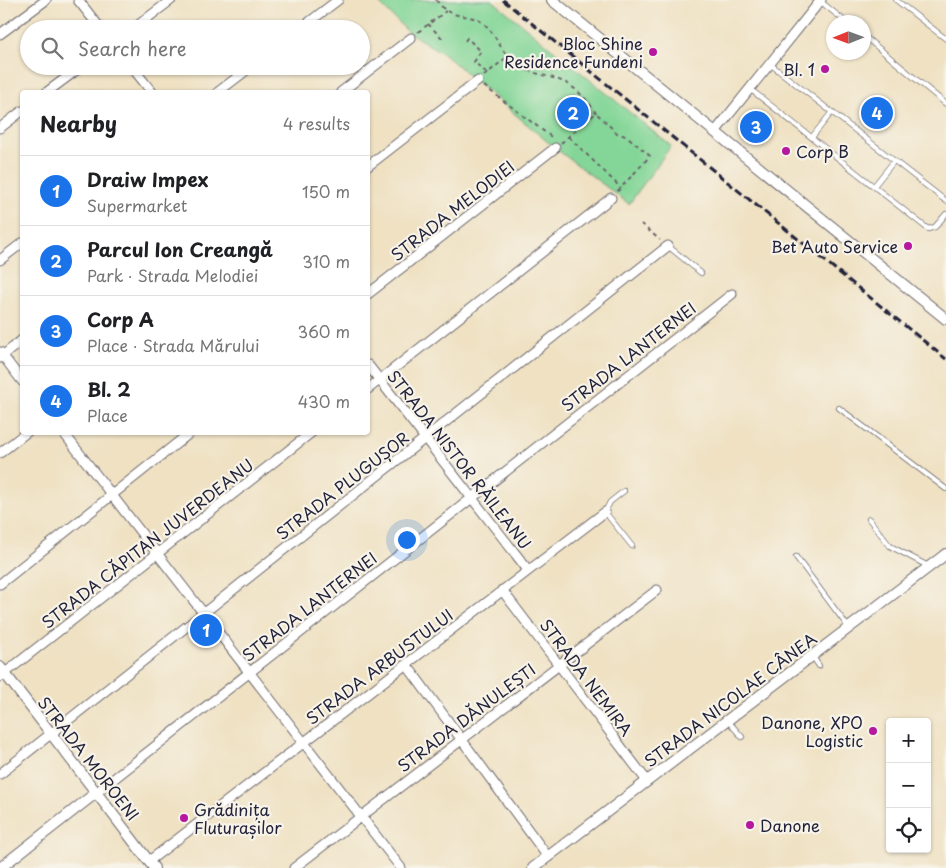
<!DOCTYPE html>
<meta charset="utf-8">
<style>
body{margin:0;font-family:"Playpen Sans",sans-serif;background:#f2f2f2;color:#202124}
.controls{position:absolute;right:15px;bottom:15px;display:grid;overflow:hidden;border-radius:5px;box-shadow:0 1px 4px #0004}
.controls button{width:45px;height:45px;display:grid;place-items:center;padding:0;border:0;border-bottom:1px solid #e0e0e0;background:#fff;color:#202124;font:25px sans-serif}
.compass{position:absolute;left:826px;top:15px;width:45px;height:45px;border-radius:50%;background:#fff;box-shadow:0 1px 4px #0004;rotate:269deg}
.you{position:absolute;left:406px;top:539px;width:18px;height:18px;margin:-12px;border:4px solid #fff;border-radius:50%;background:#1a73e8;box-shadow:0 0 0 8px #1a73e833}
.badge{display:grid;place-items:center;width:32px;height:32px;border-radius:50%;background:#1a73e8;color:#fff;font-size:16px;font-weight:700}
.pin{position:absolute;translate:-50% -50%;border:2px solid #fff;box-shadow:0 1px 5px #0006}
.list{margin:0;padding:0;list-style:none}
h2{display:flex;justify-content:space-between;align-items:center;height:65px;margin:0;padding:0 20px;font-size:21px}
h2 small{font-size:16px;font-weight:400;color:#757577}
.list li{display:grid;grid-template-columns:32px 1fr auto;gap:15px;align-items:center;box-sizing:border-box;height:70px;padding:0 20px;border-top:1px solid #e0e0e0}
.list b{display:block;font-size:19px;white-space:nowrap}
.list p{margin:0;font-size:16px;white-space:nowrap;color:#757577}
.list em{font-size:16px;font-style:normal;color:#757577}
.icon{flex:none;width:28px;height:28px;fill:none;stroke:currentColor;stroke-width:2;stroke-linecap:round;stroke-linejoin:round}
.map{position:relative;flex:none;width:946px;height:868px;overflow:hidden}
.search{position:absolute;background:#fff;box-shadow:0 1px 4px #0004;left:20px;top:20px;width:350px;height:55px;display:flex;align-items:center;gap:12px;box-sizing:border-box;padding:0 18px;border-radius:28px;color:#757577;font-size:19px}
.panel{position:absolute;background:#fff;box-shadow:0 1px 4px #0004;left:20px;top:90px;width:350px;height:345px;border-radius:5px}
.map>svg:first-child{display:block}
</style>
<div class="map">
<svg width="946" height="868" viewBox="0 0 946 868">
<rect width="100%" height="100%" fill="#f7f3e8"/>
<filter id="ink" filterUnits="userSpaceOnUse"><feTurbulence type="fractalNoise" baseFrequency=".02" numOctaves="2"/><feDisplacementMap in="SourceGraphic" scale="10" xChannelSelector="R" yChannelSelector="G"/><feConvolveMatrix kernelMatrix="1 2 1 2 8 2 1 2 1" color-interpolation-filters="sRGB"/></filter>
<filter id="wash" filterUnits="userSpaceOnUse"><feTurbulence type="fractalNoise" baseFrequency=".0096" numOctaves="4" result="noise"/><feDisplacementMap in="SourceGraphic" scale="20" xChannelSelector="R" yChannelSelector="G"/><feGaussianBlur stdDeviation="1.12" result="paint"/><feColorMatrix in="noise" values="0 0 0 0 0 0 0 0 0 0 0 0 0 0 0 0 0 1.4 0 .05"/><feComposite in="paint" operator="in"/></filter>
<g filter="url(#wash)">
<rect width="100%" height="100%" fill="#efe1c2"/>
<path fill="#84d698" stroke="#537c6a" d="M376 0H492L671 146 629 204 555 148 444 54 408 32Z"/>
</g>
<g filter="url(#ink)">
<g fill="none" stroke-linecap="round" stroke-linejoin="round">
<g stroke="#6a656a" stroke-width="6">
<path id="service" d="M896 0 946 39
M820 1 846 22
M864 36 946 104
M770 64 946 201
M750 89 928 229 935 227 946 214
M812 137 832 112
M874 186 894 161
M668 246 701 273
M839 408 946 489
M624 491 610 502 605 512 632 546
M869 519 890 546 928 566
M796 557 849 628
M813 657 819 666
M728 721 742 737"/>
</g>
<g stroke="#6a656a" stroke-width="11">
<path id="minor" d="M78 0 101 29
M133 29 171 0
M300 29 338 0
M0 34 46 0
M131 66 152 92
M47 92 82 66
M218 92 252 66
M341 92 411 38
M0 128 22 111
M715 132 821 0
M368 166 478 81
M0 260 22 243
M368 294 555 148
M0 352 22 381
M0 358 22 340
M368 365 528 570
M368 389 611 198
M63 432 401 868
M0 453 27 432
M0 584 191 432
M502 590 647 781
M406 664 548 857
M0 677 312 432
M0 774 668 246
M97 792 732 294
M149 861 605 512
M294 868 657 590"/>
</g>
<g stroke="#6a656a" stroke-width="12">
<path id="tertiary" d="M552 0 946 319
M0 667 154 868
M0 868 97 792
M533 868 946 554"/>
</g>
<path stroke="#6a656a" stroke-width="2" stroke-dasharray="4 4" stroke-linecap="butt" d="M436 0C439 3 443 9 447 11 458 18 472 14 483 23 497 34 501 54 516 64 532 75 550 75 566 83 579 90 588 102 596 113
M428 24 444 40
M418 32 446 11
M465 41 467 38 481 51 474 62 487 73
M484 76 507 57
M484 86 554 139
M569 137 621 188
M561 143 596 113 617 133 628 137 650 156 616 193
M641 224 660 240"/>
<use href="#service" stroke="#fff" stroke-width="4.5"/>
<use href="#minor" stroke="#fff" stroke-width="9"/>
<use href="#tertiary" stroke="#fff" stroke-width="10"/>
<path stroke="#22223b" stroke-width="3" stroke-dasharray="8 4" stroke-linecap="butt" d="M503 0 946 359"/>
</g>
</g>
<g fill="#b5179e" stroke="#f7f3e8" stroke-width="2">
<circle cx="653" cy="52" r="5"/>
<circle cx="825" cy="69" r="5"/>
<circle cx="786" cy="151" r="5"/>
<circle cx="908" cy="246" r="5"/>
<circle cx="873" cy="731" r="5"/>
<circle cx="184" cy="818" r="5"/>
<circle cx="750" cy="825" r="5"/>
</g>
<g text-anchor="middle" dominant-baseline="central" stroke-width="4.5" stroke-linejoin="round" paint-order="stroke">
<g font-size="16" fill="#22223b" stroke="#f7f3e8" text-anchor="end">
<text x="643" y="43">Bloc Shine<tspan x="643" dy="18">Residence Fundeni</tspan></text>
<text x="815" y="69">Bl. 1</text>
<text x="796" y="151" text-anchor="start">Corp B</text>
<text x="898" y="246">Bet Auto Service</text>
<text x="863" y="722">Danone, XPO<tspan x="863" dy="18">Logistic</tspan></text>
<text x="194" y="809" text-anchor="start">Grădinița<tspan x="194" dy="18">Fluturașilor</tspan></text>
<text x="760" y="825" text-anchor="start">Danone</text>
</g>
<g font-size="16" fill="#22223b" stroke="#f7f3e8">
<text transform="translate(452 210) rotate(-38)">STRADA MELODIEI</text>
<text transform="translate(628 356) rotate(-38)">STRADA LANTERNEI</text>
<text transform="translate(460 459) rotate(52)">STRADA NISTOR RĂILEANU</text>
<text transform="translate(342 485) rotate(-38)">STRADA PLUGUȘOR</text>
<text transform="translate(147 543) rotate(-38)">STRADA CĂPITAN JUVERDEANU</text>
<text transform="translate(309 606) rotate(-38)">STRADA LANTERNEI</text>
<text transform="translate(379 666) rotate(-37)">STRADA ARBUSTULUI</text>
<text transform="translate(587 677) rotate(53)">STRADA NEMIRA</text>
<text transform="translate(730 699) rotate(-37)">STRADA NICOLAE CÂNEA</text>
<text transform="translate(466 717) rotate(-37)">STRADA DĂNULEȘTI</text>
<text transform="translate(89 758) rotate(52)">STRADA MOROENI</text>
</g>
</g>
</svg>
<div class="controls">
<button>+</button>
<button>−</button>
<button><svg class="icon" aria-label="locate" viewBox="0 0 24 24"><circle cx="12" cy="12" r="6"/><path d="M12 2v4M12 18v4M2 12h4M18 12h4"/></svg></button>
</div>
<svg class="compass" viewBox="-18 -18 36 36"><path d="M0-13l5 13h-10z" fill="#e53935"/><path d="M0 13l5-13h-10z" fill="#757577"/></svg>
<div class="you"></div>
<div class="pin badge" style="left:206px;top:630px">1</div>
<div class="pin badge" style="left:573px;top:113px">2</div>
<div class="pin badge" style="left:756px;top:127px">3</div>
<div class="pin badge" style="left:877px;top:113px">4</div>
<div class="search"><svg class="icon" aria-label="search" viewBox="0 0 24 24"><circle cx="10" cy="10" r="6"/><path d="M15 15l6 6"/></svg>Search here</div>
<section class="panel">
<h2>Nearby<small>4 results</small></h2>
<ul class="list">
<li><span class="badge">1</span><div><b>Draiw Impex</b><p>Supermarket</p></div><em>150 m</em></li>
<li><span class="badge">2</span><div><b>Parcul Ion Creangă</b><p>Park · Strada Melodiei</p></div><em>310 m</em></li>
<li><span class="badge">3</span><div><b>Corp A</b><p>Place · Strada Mărului</p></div><em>360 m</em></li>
<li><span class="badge">4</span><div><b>Bl. 2</b><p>Place</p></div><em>430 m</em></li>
</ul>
</section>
</div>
